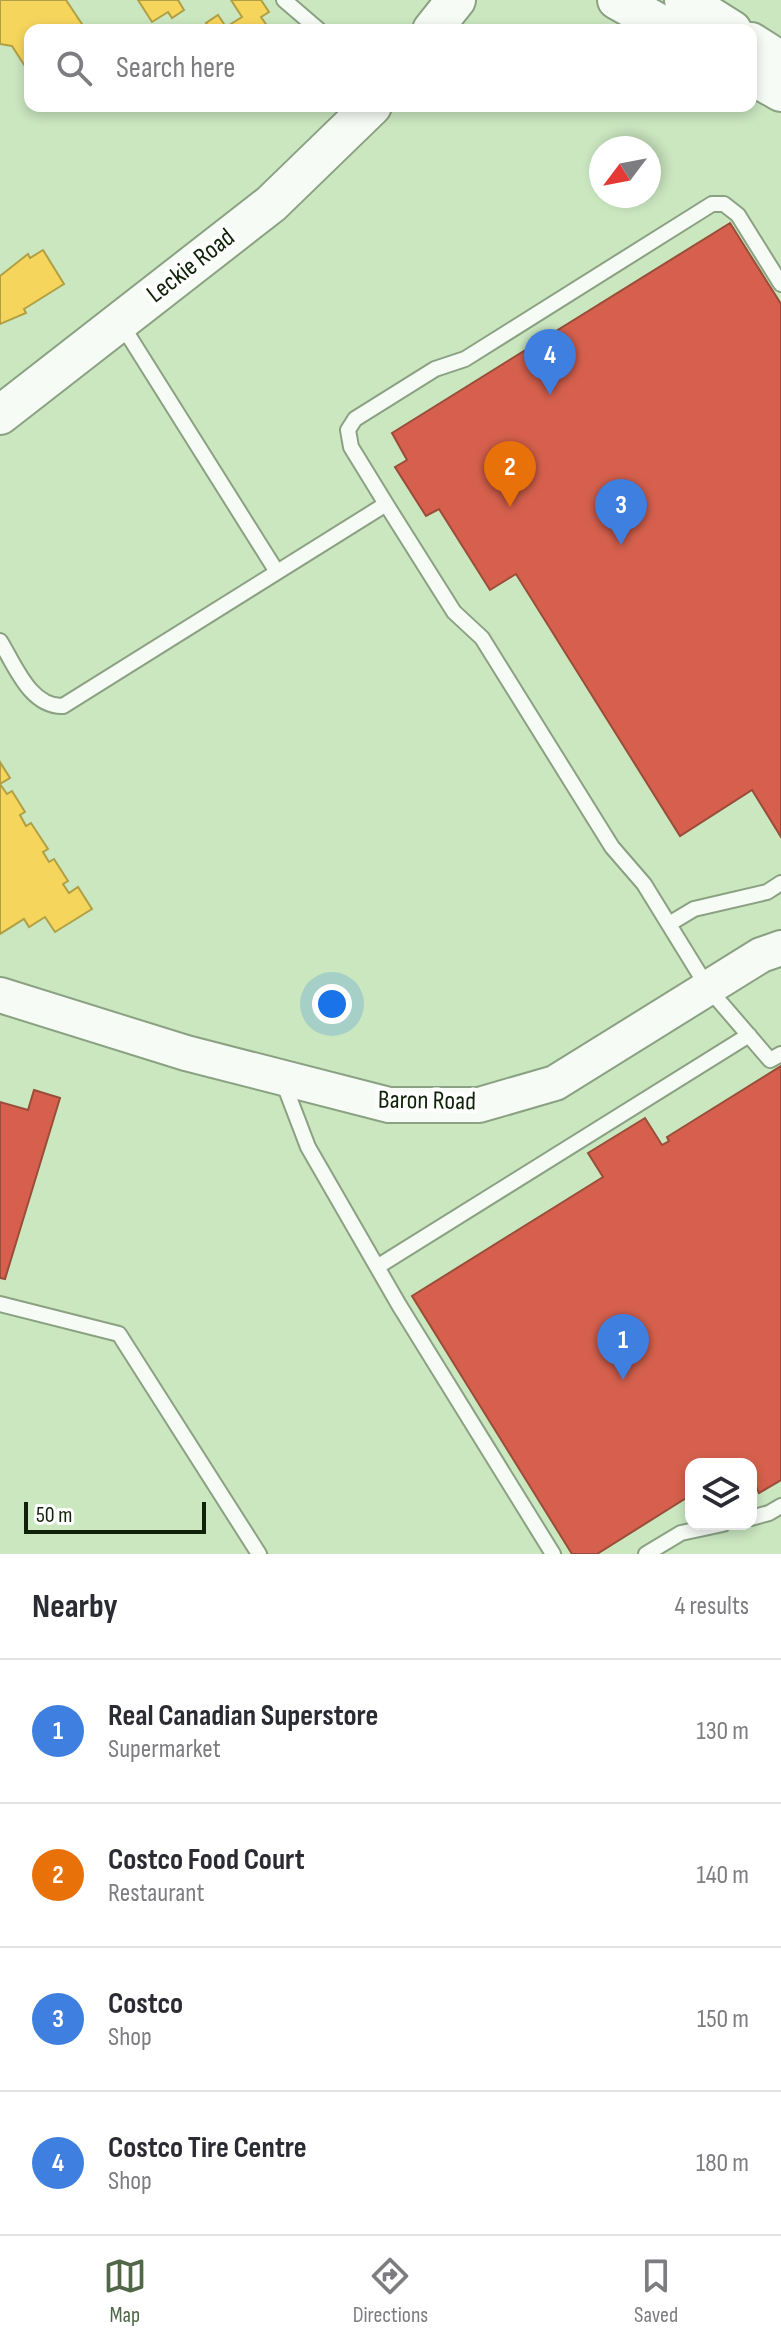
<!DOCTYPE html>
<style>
body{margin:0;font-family:"Sofia Sans Condensed",sans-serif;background:#f2f2f3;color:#2b2b33}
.controls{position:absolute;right:24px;bottom:24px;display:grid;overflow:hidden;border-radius:16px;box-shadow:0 4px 12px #0003}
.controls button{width:72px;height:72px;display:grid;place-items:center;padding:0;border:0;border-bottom:2px solid #e1e1e2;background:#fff;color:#2b2b33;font:40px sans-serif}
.compass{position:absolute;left:589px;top:136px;width:72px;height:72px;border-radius:50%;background:#fff;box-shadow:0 4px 12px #0003;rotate:238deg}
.scale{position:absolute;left:24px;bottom:20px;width:182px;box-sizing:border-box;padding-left:8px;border:4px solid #0f2208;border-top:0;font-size:22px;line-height:28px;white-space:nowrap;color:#0f2208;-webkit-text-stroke:6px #fff;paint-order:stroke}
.you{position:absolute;left:332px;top:1004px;width:28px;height:28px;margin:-20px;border:6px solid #fff;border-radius:50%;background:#1a73e8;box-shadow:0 0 0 12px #1a73e833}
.badge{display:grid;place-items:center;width:52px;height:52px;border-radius:50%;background:#506748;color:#fff;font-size:26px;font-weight:700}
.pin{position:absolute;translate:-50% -66px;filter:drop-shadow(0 2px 4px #0008)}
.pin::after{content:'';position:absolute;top:42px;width:28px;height:24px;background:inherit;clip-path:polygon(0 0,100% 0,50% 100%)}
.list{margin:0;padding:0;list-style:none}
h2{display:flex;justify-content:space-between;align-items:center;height:104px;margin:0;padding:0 32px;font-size:34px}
h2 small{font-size:26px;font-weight:400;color:#7c7c81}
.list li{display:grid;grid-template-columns:52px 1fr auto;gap:24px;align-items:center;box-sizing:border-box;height:144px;padding:0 32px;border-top:2px solid #e1e1e2}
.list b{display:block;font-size:30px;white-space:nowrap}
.list p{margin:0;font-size:26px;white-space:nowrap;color:#7c7c81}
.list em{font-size:26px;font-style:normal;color:#7c7c81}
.icon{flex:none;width:44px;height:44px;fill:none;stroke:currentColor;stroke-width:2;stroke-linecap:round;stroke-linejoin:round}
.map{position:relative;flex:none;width:781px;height:1554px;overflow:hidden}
.search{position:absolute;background:#fff;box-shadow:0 4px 12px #0003;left:24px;right:24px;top:24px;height:88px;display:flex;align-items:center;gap:20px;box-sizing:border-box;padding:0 28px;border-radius:16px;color:#7c7c81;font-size:30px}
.sheet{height:680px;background:#fff}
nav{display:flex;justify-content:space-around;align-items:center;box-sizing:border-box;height:112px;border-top:2px solid #e1e1e2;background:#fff;font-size:22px;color:#7c7c81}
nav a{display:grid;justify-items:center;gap:4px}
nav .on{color:#506748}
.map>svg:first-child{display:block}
</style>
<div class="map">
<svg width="781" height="1554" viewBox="0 0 781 1554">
<rect width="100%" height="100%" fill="#cae7c0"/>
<path fill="#f6d55c" stroke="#b19f43" stroke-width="2" d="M0 0H66L86 30H30V74L12 46 0 44Z
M138 0H178L184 10 172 18 168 12 152 22Z
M231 0H261L269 12 261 17 270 30H207L210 28 206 23 218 15 226 27 242 17Z
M43 250 64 284 24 309 26 313 0 324V276L28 254 30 258Z
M0 762 10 778 0 784 7 794 12 791 25 812 20 815 26 826 31 823 48 849 43 852 49 862 54 859 68 881 63 884 69 893 78 887 92 909 55 932 45 917 29 927 24 919 0 934Z"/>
<path fill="#d6604d" stroke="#9a4d38" stroke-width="2" d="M730 223 781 304V837L752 790 680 836 516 574 490 590 439 509 426 516 395 467 407 460 392 433Z
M781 1066V1480L759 1493 751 1476V1464H691V1495L597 1554H572L412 1296 603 1177 588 1153 645 1118 662 1145 669 1141 667 1137Z
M34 1090 60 1098 5 1279 0 1278V1102L28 1110Z"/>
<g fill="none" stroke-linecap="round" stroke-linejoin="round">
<g stroke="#8aa182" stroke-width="18">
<path id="service" d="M284 0 319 30
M120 322 277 572
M386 504 351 447 348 430 355 419 435 369 465 359 712 204H724L738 215 781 284
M0 641C15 665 30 707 63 706L386 504 454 612 482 638 612 847 644 884 708 988 770 1060 781 1054
M669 924 694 909 767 892 781 883
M282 1079 308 1147 399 1305 553 1554
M377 1267 749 1035
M0 1304 119 1334 259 1554
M751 1518 769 1513 781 1506
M646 1554 681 1533 723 1524"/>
</g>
<g stroke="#8aa182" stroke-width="38">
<path id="tertiary" d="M0 995 186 1053 389 1105H479L555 1083 761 955 781 948"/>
</g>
<g stroke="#8aa182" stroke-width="42">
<path id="secondary" d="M617 0 671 30
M684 0 732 30
M432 30 456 0
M751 42 781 61
M751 75 781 92
M0 415 271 204 372 106"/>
</g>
<use href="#service" stroke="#f7fbf6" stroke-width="14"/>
<use href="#tertiary" stroke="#f7fbf6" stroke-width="34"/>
<use href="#secondary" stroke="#f7fbf6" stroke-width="38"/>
</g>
<g text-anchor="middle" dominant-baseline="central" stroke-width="8" stroke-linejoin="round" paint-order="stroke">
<g font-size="26" fill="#0f2208" stroke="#fff">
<text transform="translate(191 266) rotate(-38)">Leckie Road</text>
<text transform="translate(427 1101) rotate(1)">Baron Road</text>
</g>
</g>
</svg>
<div class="controls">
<button><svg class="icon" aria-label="layers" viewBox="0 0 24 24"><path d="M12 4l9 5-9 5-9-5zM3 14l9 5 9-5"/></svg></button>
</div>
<svg class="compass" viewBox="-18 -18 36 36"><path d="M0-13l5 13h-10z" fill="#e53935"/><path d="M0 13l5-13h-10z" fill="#7c7c81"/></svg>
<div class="scale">50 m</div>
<div class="you"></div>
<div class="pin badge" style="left:623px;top:1380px;background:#3f7fe0">1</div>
<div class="pin badge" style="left:510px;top:507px;background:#e8710a">2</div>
<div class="pin badge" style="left:621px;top:545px;background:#3f7fe0">3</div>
<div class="pin badge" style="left:550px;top:395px;background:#3f7fe0">4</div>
<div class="search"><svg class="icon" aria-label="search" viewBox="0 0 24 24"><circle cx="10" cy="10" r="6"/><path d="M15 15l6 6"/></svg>Search here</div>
</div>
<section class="sheet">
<h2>Nearby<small>4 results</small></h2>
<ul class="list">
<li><span class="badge" style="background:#3f7fe0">1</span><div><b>Real Canadian Superstore</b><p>Supermarket</p></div><em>130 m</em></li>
<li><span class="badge" style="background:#e8710a">2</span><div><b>Costco Food Court</b><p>Restaurant</p></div><em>140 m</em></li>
<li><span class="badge" style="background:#3f7fe0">3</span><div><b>Costco</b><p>Shop</p></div><em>150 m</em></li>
<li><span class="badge" style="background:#3f7fe0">4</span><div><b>Costco Tire Centre</b><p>Shop</p></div><em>180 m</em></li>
</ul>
</section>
<nav>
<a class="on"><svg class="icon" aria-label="map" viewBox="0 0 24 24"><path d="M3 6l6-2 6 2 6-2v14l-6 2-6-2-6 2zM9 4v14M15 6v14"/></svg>Map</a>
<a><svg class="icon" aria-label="directions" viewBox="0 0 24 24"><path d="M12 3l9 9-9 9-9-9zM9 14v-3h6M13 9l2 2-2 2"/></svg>Directions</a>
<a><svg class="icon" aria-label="saved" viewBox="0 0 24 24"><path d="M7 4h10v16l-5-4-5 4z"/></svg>Saved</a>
</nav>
